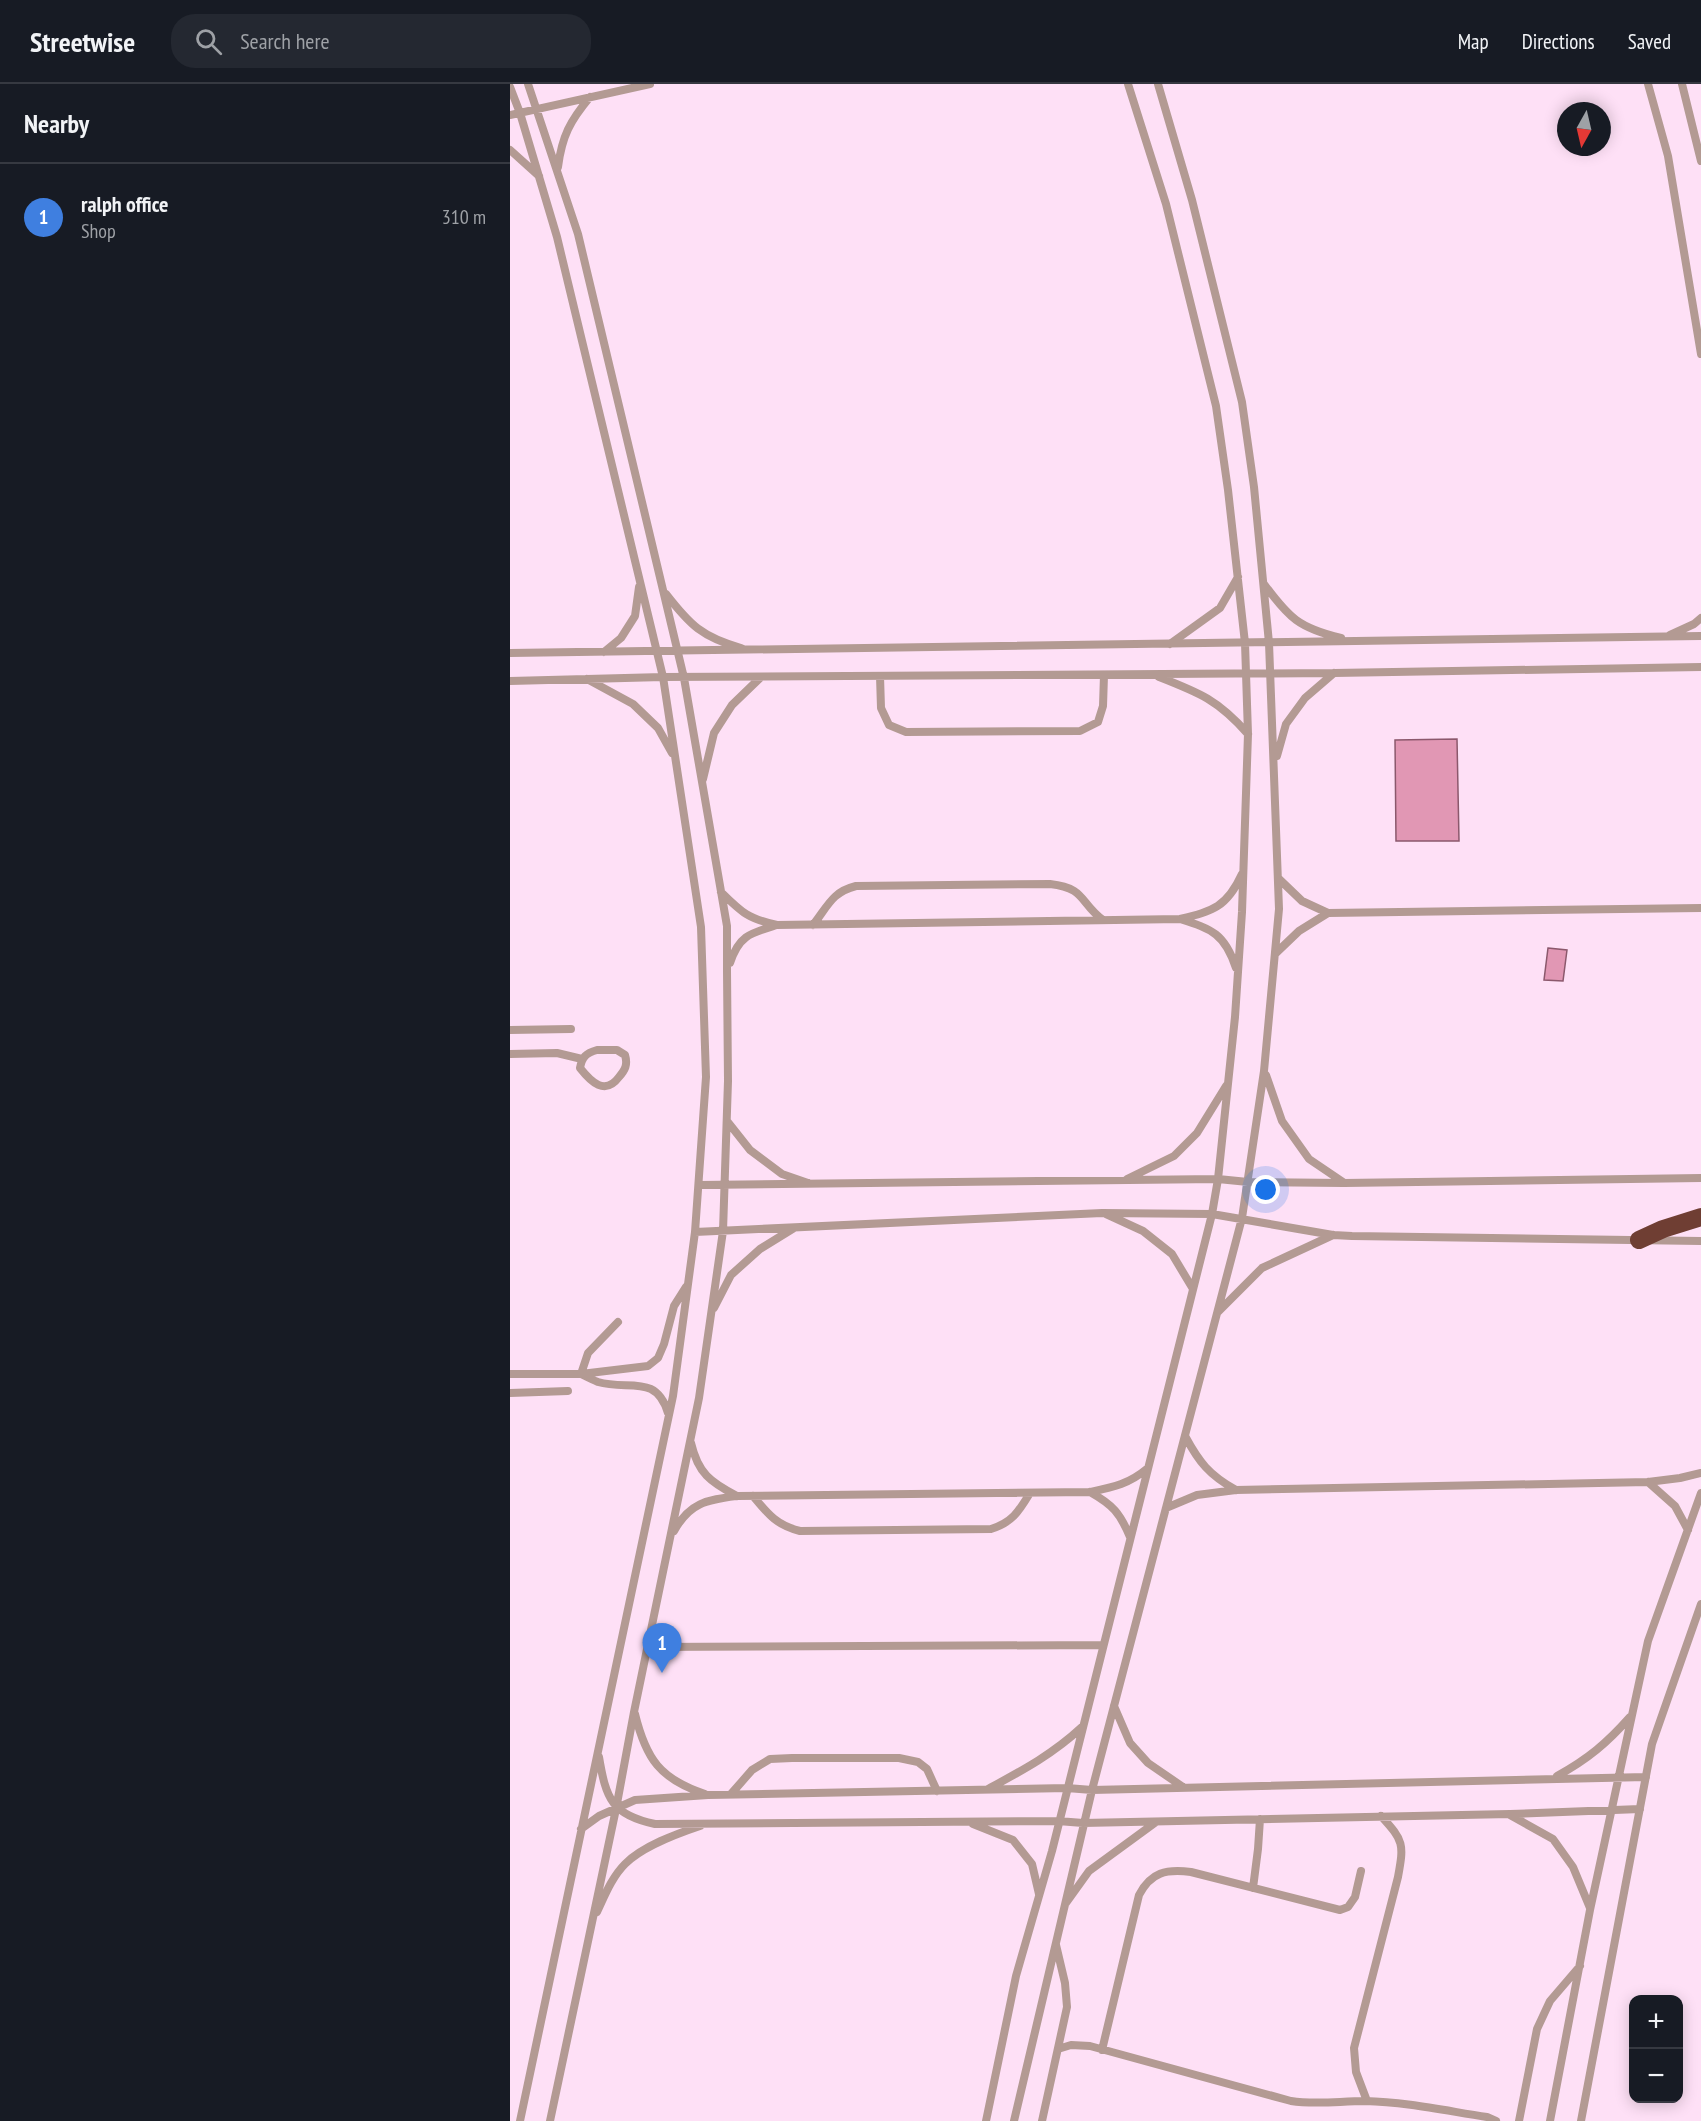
<!DOCTYPE html>
<meta charset="utf-8">
<style>
body{margin:0;font-family:"PT Sans Narrow",sans-serif;background:#242831;color:#f1f3f6}
.controls{position:absolute;right:18px;bottom:18px;display:grid;overflow:hidden;border-radius:12px;box-shadow:0 3px 15px #0003}
.controls button{width:54px;height:54px;display:grid;place-items:center;padding:0;border:0;border-bottom:2px solid #363941;background:#171b24;color:#f1f3f6;font:30px sans-serif}
.compass{position:absolute;left:1047px;top:18px;width:54px;height:54px;border-radius:50%;background:#171b24;box-shadow:0 3px 15px #0003;rotate:188deg}
.you{position:absolute;left:756px;top:1106px;width:21px;height:21px;margin:-15px;border:4px solid #fff;border-radius:50%;background:#1a73e8;box-shadow:0 0 0 9px #1a73e833}
.badge{display:grid;place-items:center;width:39px;height:39px;border-radius:50%;background:#398859;color:#fff;font-size:20px;font-weight:700}
.pin{position:absolute;translate:-50% -50px;filter:drop-shadow(0 2px 3px #0008)}
.pin::after{content:'';position:absolute;top:32px;width:21px;height:18px;background:inherit;clip-path:polygon(0 0,100% 0,50% 100%)}
.list{margin:0;padding:0;list-style:none}
h2{display:flex;justify-content:space-between;align-items:center;height:78px;margin:0;padding:0 24px;font-size:26px}
h2 small{font-size:20px;font-weight:400;color:#9ea1a6}
.list li{display:grid;grid-template-columns:39px 1fr auto;gap:18px;align-items:center;box-sizing:border-box;height:108px;padding:0 24px;border-top:2px solid #363941}
.list b{display:block;font-size:22px;white-space:nowrap}
.list p{margin:0;font-size:20px;white-space:nowrap;color:#9ea1a6}
.list em{font-size:20px;font-style:normal;color:#9ea1a6}
.icon{flex:none;width:33px;height:33px;fill:none;stroke:currentColor;stroke-width:2;stroke-linecap:round;stroke-linejoin:round}
.map{position:relative;flex:none;width:1191px;height:2037px;overflow:hidden}
header{display:flex;align-items:center;gap:36px;box-sizing:border-box;height:84px;padding:0 30px;background:#171b24;border-bottom:2px solid #363941}
header strong{font-size:28px}
nav{display:flex;gap:33px;margin-inline-start:auto;font-size:21px}
.search{width:420px;height:54px;background:#242831;display:flex;align-items:center;gap:15px;box-sizing:border-box;padding:0 21px;border-radius:24px;color:#9ea1a6;font-size:22px}
main{display:flex}
aside{flex:1;background:#171b24}
.map>svg:first-child{display:block}
</style>
<header>
<strong>Streetwise</strong>
<div class="search"><svg class="icon" aria-label="search" viewBox="0 0 24 24"><circle cx="10" cy="10" r="6"/><path d="M15 15l6 6"/></svg>Search here</div>
<nav><a>Map</a><a>Directions</a><a>Saved</a></nav>
</header>
<main>
<aside>
<h2>Nearby<small></small></h2>
<ul class="list">
<li><span class="badge" style="background:#3f7fe0">1</span><div><b>ralph office</b><p>Shop</p></div><em>310 m</em></li>
</ul>
</aside>
<div class="map">
<svg width="1191" height="2037" viewBox="0 0 1191 2037">
<rect width="100%" height="100%" fill="#fee0f6"/>
<path fill="#e197b4" stroke="#8b586c" stroke-width="1.5" d="M947 655 949 757H886L885 656Z
M1038 864 1057 866 1053 897 1034 896Z"/>
<g fill="none" stroke-linecap="round" stroke-linejoin="round">
<path stroke="#b39a93" stroke-width="8" d="M18 0 68 150 174 594 217 842V887L218 997 213 1147 189 1314 124 1628 106 1725 40 2037
M1138 0 1158 72 1191 270
M1172 0 1191 77
M0 3 10 29 47 153 153 593 191 843 196 993 185 1148 163 1312 10 2037
M0 31 140 0
M0 66 29 92
M48 83C52 52 60 37 80 13
M754 500C779 534 789 544 831 554
M156 510C180 541 192 553 231 564
M1160 551 1184 540 1191 534
M660 560 710 524 728 493
M94 568 111 554 125 532 129 503
M0 569 1191 552
M370 592 371 624 379 641 396 648 570 647 588 638 593 622 594 591
M649 593C690 609 708 616 738 650
M77 595 123 620 148 644 162 669
M0 597 153 593 824 589 1191 583
M767 672 776 640 795 614 824 589
M193 695 204 649 222 621 251 593
M768 794 792 817 818 829 1191 824
M211 808C232 829 239 835 267 841L670 835C703 827 717 823 732 790
M670 835C702 845 715 850 726 884
M303 841C318 822 322 808 346 802L540 800C576 804 569 818 593 836
M766 869 789 847 818 829
M220 879C229 851 241 849 267 841
M0 946 61 945
M87 966H107L115 971C118 981 115 986 109 993 95 1012 81 998 70 984 72 973 76 969 87 966Z
M0 970 47 969 72 975
M756 991 772 1037 799 1075 833 1098
M217 1037 240 1066 272 1090 298 1099
M617 1095 664 1072 687 1049 716 1002
M190 1101 708 1095 738 1098 834 1099 1191 1094
M596 1130 633 1147 662 1170 683 1205
M185 1148 592 1129 702 1130 823 1151 842 1152 1191 1157
M204 1224 221 1191 250 1165 284 1144
M708 1228 752 1184 823 1151
M0 1290H71L78 1269 108 1238
M0 1309 58 1307
M158 1329C146 1289 118 1307 88 1298 83 1296 77 1293 71 1290L138 1282 148 1274 154 1260 164 1222 176 1203
M675 1352C689 1378 699 1391 726 1406
M181 1359C188 1389 200 1398 227 1412
M1138 1398 1165 1422 1178 1446
M580 1408C603 1421 610 1429 620 1453
M243 1412C258 1430 266 1441 290 1447L481 1445C503 1438 509 1427 520 1409
M656 1424 687 1411 726 1406 1138 1398 1170 1394 1191 1389
M164 1447C180 1418 197 1416 227 1412L580 1408C604 1403 619 1400 638 1384
M138 1563 593 1561
M604 1622 620 1659 638 1679 673 1703
M125 1630C136 1675 150 1695 195 1710
M89 1673C96 1715 102 1731 145 1740L548 1737 573 1739 1000 1730 1130 1725
M1047 1692C1078 1675 1097 1659 1120 1633
M478 1705C513 1686 543 1670 572 1643
M221 1710 242 1686 260 1675 282 1674H389L408 1678 417 1685 427 1707
M1000 1731 1043 1755 1063 1783 1080 1824
M463 1740 503 1756 522 1780 529 1810
M71 1745 89 1732 125 1716 198 1711 557 1704 582 1706 1136 1693
M743 1804 748 1765 750 1735
M556 1819 579 1787 646 1738
M87 1828C95 1811 102 1793 115 1780 133 1762 166 1750 190 1742
M548 1965 561 1961 580 1962 781 2017C806 2021 830 2017 855 2017 896 2018 937 2027 977 2033L986 2037
M592 1966 629 1811C641 1788 656 1785 681 1788L830 1826 838 1823 845 1813 851 1787
M857 2017 846 1988 844 1964 888 1793C894 1760 894 1757 871 1732
M476 2037 506 1892 542 1767 702 1130 708 1095 725 933 732 828 738 650 735 559 718 406 706 322 656 120 618 0
M504 2037 582 1706 732 1134 754 987 769 825 759 559 744 403 732 318 682 116 648 0
M532 2037 557 1923 555 1899 546 1861
M1009 2037 1027 1945 1040 1917 1070 1882
M1040 2037 1080 1826 1138 1557 1191 1409
M1071 2037 1142 1660 1191 1520"/>
<path stroke="#6f3e33" stroke-width="18" d="M1129 1156 1153 1145 1191 1133"/>
</g>
</svg>
<div class="controls">
<button>+</button>
<button>−</button>
</div>
<svg class="compass" viewBox="-18 -18 36 36"><path d="M0-13l5 13h-10z" fill="#e53935"/><path d="M0 13l5-13h-10z" fill="#9ea1a6"/></svg>
<div class="you"></div>
<div class="pin badge" style="left:152px;top:1589px;background:#3f7fe0">1</div>
</div>
</main>
